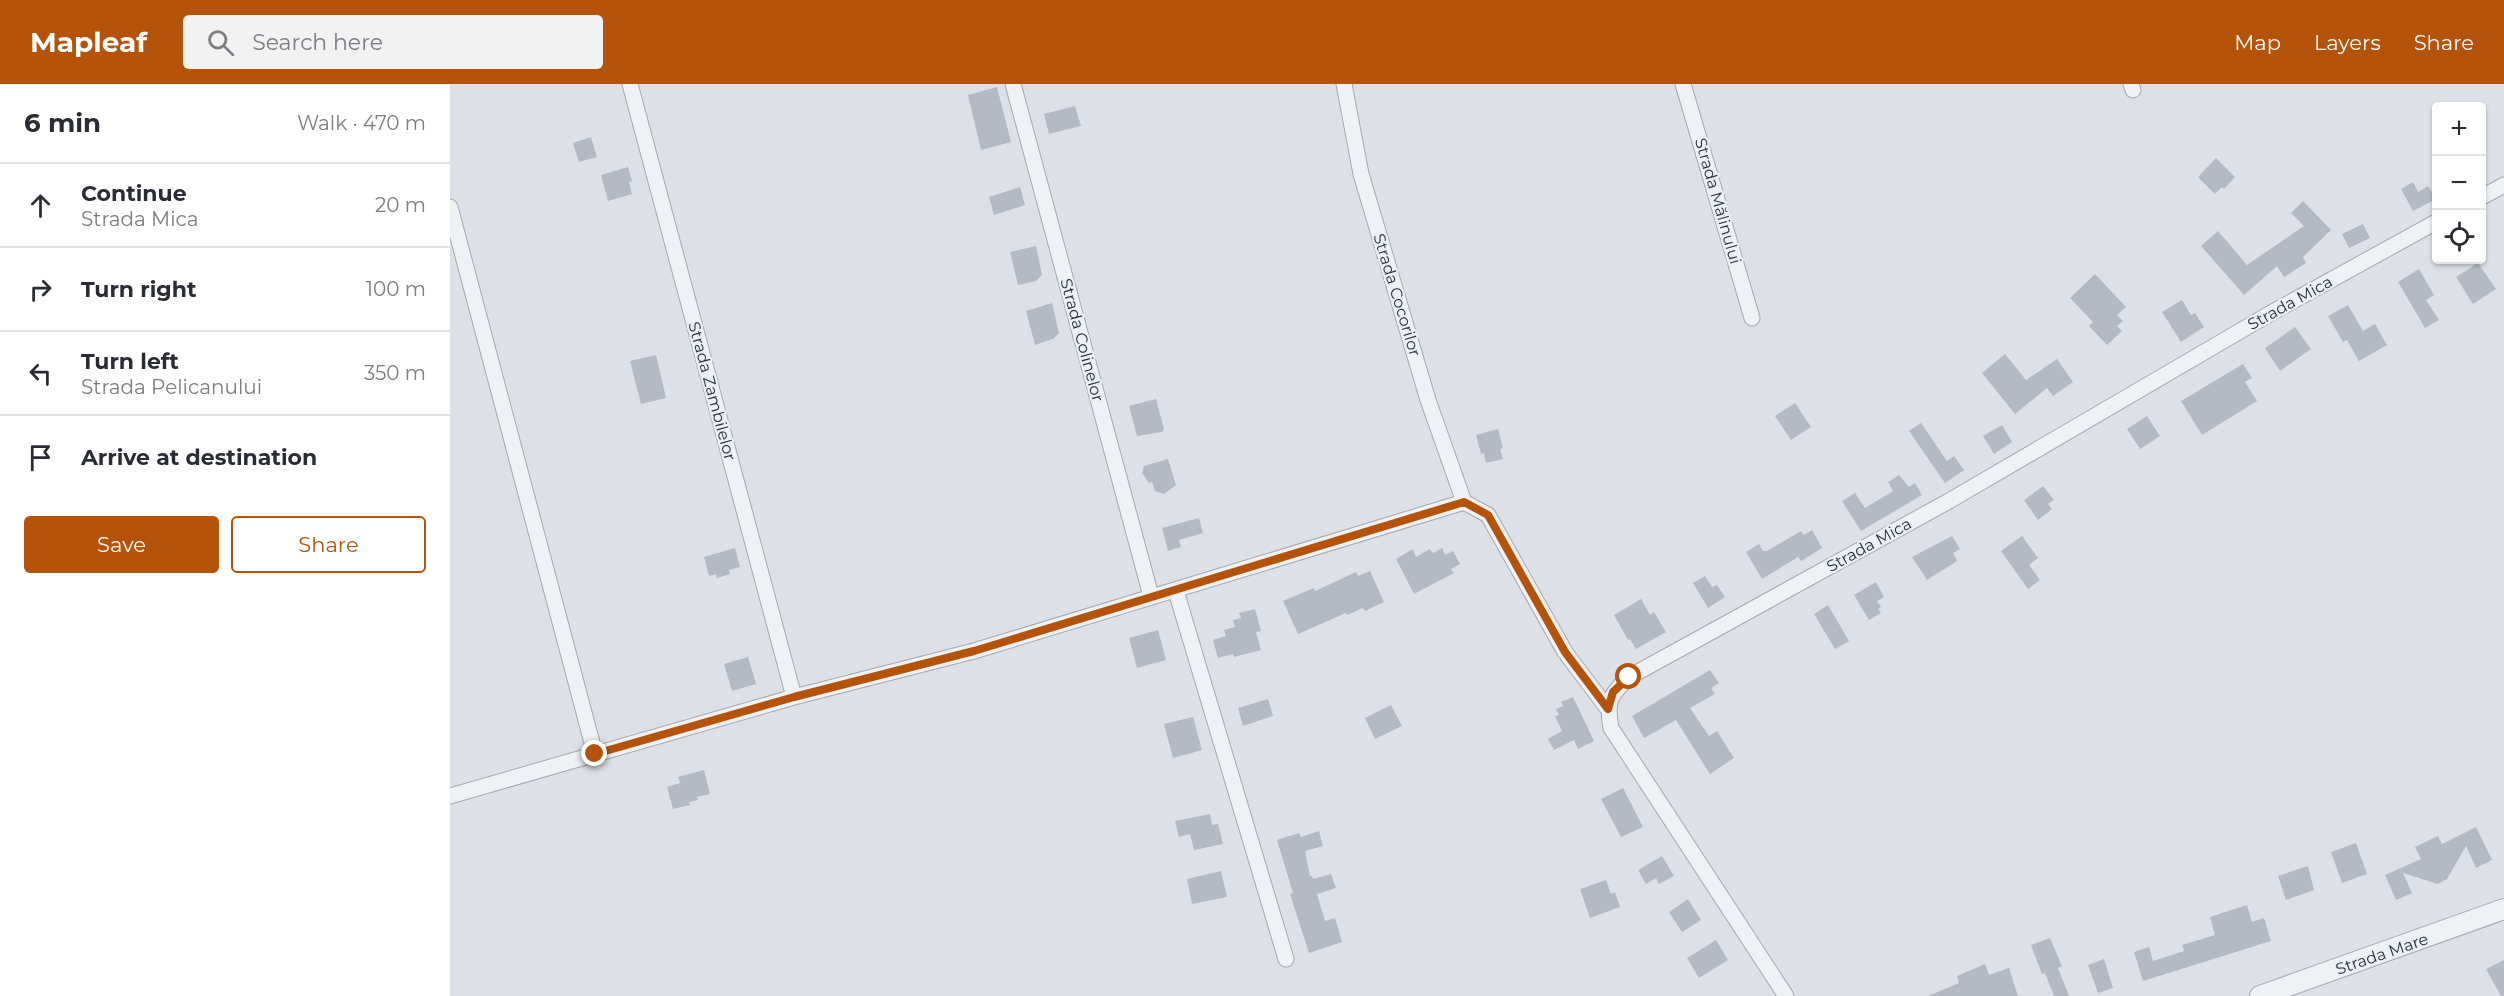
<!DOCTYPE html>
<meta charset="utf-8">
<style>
body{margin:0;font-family:Montserrat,sans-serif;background:#f2f2f3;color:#2b2b33}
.controls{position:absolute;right:18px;top:18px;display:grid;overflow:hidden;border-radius:6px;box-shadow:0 2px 4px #0004}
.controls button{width:54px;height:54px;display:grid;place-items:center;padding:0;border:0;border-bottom:2px solid #e1e1e2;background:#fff;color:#2b2b33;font:30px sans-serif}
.stop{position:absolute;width:18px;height:18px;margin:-14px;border:4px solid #b45309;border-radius:50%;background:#fff}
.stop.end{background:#b45309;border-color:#fff;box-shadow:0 2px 6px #0008}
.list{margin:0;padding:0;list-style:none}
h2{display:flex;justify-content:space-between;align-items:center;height:78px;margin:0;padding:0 24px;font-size:26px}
h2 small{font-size:20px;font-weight:400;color:#7c7c81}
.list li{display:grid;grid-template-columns:39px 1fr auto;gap:18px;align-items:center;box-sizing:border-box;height:84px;padding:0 24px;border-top:2px solid #e1e1e2}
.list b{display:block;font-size:22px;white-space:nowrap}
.list p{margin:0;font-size:20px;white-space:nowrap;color:#7c7c81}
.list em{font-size:20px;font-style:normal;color:#7c7c81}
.actions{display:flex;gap:12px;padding:18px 24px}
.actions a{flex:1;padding:14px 0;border:2px solid #b45309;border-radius:6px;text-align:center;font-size:21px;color:#b45309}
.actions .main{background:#b45309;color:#fff}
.icon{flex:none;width:33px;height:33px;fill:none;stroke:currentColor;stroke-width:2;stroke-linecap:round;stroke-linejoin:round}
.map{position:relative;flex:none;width:2054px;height:912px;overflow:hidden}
header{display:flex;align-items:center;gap:36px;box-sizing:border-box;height:84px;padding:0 30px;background:#b45309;color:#fff}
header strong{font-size:28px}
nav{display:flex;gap:33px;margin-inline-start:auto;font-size:21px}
.search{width:420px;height:54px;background:#f2f2f3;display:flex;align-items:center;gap:15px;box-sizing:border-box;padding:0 21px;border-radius:6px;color:#7c7c81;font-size:22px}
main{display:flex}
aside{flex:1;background:#fff}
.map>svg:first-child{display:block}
</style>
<header>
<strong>Mapleaf</strong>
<div class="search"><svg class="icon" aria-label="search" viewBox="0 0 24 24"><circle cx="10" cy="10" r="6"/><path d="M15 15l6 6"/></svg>Search here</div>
<nav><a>Map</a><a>Layers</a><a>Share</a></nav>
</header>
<main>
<aside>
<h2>6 min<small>Walk · 470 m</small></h2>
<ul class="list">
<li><svg class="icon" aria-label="ahead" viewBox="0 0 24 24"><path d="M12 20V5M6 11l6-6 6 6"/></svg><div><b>Continue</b><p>Strada Mica</p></div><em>20 m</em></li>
<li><svg class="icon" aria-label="right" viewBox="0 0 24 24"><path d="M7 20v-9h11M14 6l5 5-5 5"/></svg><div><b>Turn right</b></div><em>100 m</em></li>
<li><svg class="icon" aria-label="left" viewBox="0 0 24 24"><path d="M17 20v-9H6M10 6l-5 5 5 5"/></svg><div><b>Turn left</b><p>Strada Pelicanului</p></div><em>350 m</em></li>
<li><svg class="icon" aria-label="arrive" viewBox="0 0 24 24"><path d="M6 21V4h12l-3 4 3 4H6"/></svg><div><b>Arrive at destination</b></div></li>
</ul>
<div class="actions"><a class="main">Save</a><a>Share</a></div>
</aside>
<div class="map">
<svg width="2054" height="912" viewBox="0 0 2054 912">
<rect width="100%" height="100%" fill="#dde1e7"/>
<path fill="#b4bac3" d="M547 3 561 58 531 66 518 11Z
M625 22 631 42 599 50 594 30Z
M141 53 147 73 129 78 123 59Z
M1766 74 1785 93 1774 105 1772 103 1765 110 1748 93Z
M178 83 182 97 179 98 182 110 158 117 151 91Z
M1963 98 1968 108 1978 102 1986 115 1963 127 1951 105Z
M570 103 575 121 544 131 539 113Z
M1853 117 1881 146 1853 173 1856 179 1834 193 1827 182 1794 211 1751 162 1768 147 1797 181 1854 142 1841 129Z
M1913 140 1920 154 1899 164 1892 150Z
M586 162 592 191 586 197 568 201 560 168Z
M2028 179 2046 205 2023 220 2006 193Z
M1969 185 1984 211 1976 216 1989 236 1975 244 1948 198Z
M1645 190 1676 223 1667 231 1673 237 1667 242 1672 247 1657 261 1639 242 1643 238 1620 214Z
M1732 216 1741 231 1745 229 1754 243 1731 258 1712 228Z
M602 219 609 249 603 255 585 261 576 227Z
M1898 221 1913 247 1925 240 1937 261 1909 277 1897 256 1893 258 1878 232Z
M1845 243 1861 265 1830 287 1815 264Z
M1555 270 1576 296 1607 275 1623 298 1603 312 1597 304 1565 330 1532 289Z
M206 271 216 314 191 320 180 277Z
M1793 280 1802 294 1795 298 1807 317 1752 351 1731 317Z
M706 315 714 345 712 348 687 352 679 322Z
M1345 319 1361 343 1341 356 1325 332Z
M1697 332 1710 352 1690 365 1677 345Z
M1471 339 1497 377 1504 372 1514 386 1495 399 1459 347Z
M1552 341 1562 358 1544 370 1533 352Z
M1048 345 1053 364 1050 365 1053 375 1036 379 1034 369 1031 370 1026 351Z
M718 375 726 401 714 410 705 407 702 398 699 399 692 389 694 382Z
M1449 391 1459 403 1465 399 1472 411 1411 447 1392 417 1405 409 1415 424 1443 407 1438 398Z
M1593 402 1604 416 1598 420 1602 425 1588 436 1574 416Z
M749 434 753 449 729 456 731 463 718 467 712 444Z
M1362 446 1372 464 1351 477 1348 473 1312 495 1296 468 1309 460 1313 467H1317L1351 447 1354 451Z
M1502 452 1510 465 1503 469 1507 477 1477 496 1462 473Z
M1572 452 1588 474 1579 481 1590 496 1578 505 1551 467Z
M285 464 290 483 279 486 280 490 267 494 266 490 259 492 254 473Z
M992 464 995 471 1003 467 1010 480 1001 485 1004 489 964 510 946 475 963 465 966 473 980 465 983 469Z
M920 487 934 518 915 527 913 524 897 531 896 529 848 550 833 517 864 504 865 507 906 488 908 492Z
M1255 492 1262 503 1267 501 1275 513 1258 524 1243 499Z
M1426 498 1434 513 1427 517 1431 523 1428 525 1431 529 1419 536 1404 511Z
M1191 515 1200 531 1204 528 1216 548 1186 565 1180 555 1178 556 1164 531Z
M1378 521 1399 557 1385 565 1364 530Z
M805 525 811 547 806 548 811 566 784 573 783 570 768 574 763 556 776 552 774 546 785 543 783 536 791 534 789 529Z
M708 546 716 576 687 584 679 554Z
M298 573 306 600 282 607 274 580Z
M1260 586 1269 599 1261 604 1265 610 1240 624 1259 652 1267 647 1284 674 1260 690 1226 636 1194 654 1182 632Z
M1123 613 1144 657 1128 665 1124 656 1104 666 1098 655 1112 647 1105 632 1109 631 1106 625 1113 622 1111 618Z
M818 615 823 632 793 642 788 624Z
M941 621 952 642 925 655 915 634Z
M743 633 752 666 723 674 714 640Z
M254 686 260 710 247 713 248 716 239 718 240 721 223 725 217 703 230 699 228 693Z
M1173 704 1193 743 1171 753 1151 715Z
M760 730 762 741 768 740 773 760 744 766 740 750 729 753 725 737Z
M2026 743 2042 776 2026 784 2016 762 1997 795 1988 800 1953 789 1962 809 1946 816 1935 791 1971 775 1965 763 1988 752 1992 760Z
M869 747 873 762 855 767 860 792H862L863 795 881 790 886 804 867 810 875 837 885 834 892 858 859 869 840 810 843 809 827 756 849 749 851 753Z
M1906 759 1917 790 1892 799 1881 768Z
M1212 772 1224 792 1209 800 1206 794 1196 800 1188 786Z
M1858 782 1864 806 1836 816 1828 792Z
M771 787 777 813 742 820 737 795Z
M1156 796 1161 810 1165 808 1170 823 1140 834 1130 805Z
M1238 815 1251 836 1232 848 1219 828Z
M1797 821 1802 838 1814 834 1821 857 1693 897 1684 868 1699 863 1703 877 1734 867 1732 861 1765 851 1760 833Z
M1600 854 1612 882 1608 884 1619 912H1604L1595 889 1592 890 1581 861Z
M1266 856 1278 876 1249 894 1237 874Z
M1654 875 1663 904 1648 909 1638 881Z
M2054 876V912H2051L2036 885Z
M1535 880 1539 891 1559 884 1568 912H1478L1509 899 1507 892Z"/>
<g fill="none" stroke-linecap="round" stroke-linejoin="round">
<g stroke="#a2a8b1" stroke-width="17">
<path id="minor" d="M180 0 344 613
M563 0 701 512
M894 0 911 90 978 316 1014 418
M1233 0 1302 234
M1681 0 1683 6
M2032 113 2054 101
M0 123 145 670
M726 507 836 875
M0 712 344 613 524 567 1014 418 1038 431 1115 568 1158 625
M1336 912 1161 644C1156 617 1160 611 1179 593L1499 417 1821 229 1986 138"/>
</g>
<g stroke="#a2a8b1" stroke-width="22">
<path id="tertiary" d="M1810 912 2054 825"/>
</g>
<use href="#minor" stroke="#eff2f5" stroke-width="15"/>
<use href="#tertiary" stroke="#eff2f5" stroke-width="20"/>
</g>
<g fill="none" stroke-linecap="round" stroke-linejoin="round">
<path stroke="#b45309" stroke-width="8" d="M145 670 344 613 524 567 1014 418 1038 431 1115 568 1158 625 1163 608 1179 593"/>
</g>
<g text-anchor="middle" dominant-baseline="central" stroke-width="4.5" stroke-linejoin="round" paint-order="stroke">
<g font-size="16" fill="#26303d" stroke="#ecf0f4">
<text transform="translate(1268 117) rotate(74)">Strada Mălinului</text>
<text transform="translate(947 211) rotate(73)">Strada Cocorilor</text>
<text transform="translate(1840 219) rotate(-29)">Strada Mica</text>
<text transform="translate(632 256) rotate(75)">Strada Colinelor</text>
<text transform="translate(262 307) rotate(75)">Strada Zambilelor</text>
<text transform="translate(1419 461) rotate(-29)">Strada Mica</text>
<text transform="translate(1932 870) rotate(-19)">Strada Mare</text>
</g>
</g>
</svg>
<div class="controls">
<button>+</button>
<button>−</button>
<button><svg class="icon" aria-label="locate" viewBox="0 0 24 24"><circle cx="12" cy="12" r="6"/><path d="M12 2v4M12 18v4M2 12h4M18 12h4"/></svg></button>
</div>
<div class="stop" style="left:1179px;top:593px"></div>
<div class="stop end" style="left:145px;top:670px"></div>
</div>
</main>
